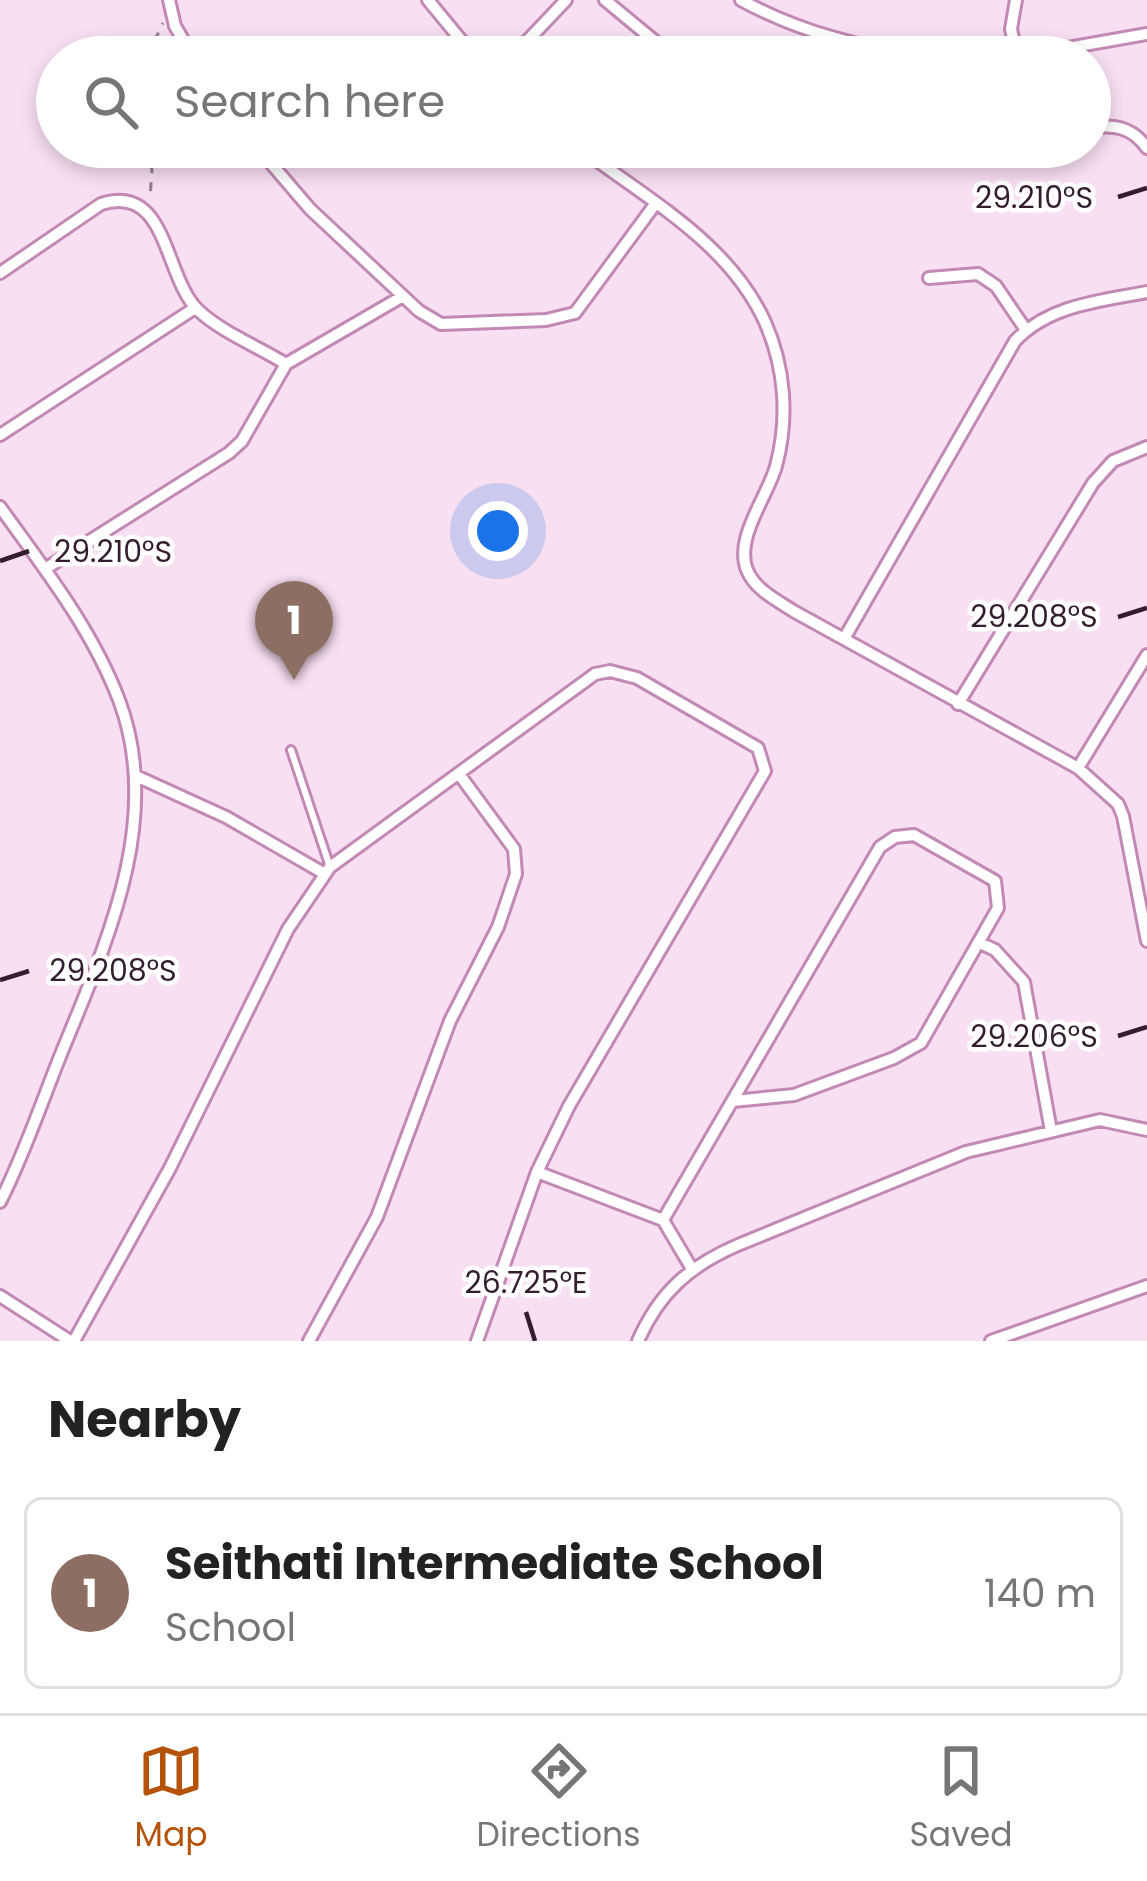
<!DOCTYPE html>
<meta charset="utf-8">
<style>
body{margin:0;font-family:Poppins,sans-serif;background:#f6f6f6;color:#222}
.you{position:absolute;left:498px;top:531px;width:42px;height:42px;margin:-30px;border:9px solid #fff;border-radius:50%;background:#1a73e8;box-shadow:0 0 0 18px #1a73e833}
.badge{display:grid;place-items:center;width:78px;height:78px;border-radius:50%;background:#b45309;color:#fff;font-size:39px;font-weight:700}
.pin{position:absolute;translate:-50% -99px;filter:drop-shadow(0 3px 6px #0008)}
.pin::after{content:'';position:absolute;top:63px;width:42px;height:36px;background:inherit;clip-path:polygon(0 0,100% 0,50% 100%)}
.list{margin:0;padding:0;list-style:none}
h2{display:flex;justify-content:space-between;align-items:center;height:156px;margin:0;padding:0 48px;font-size:51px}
h2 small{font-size:39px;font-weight:400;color:#767676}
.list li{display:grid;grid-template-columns:78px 1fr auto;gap:36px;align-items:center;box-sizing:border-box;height:192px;margin:0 24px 24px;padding:0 24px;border:3px solid #e0e0e0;border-radius:18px}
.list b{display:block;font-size:45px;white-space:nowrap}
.list p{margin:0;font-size:39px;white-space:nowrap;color:#767676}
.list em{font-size:39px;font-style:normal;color:#767676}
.icon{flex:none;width:66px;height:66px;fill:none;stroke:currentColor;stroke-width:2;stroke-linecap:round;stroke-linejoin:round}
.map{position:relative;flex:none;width:1147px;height:1341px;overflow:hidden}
.search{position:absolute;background:#fff;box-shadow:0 6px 18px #0003;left:36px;right:36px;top:36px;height:132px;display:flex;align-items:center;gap:30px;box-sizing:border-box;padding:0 42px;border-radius:66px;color:#767676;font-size:45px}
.sheet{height:372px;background:#fff}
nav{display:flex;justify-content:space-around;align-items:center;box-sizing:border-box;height:168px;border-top:3px solid #e0e0e0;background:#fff;font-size:33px;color:#767676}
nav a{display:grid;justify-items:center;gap:6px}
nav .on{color:#b45309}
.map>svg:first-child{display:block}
</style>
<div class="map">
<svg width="1147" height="1341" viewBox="0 0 1147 1341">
<rect width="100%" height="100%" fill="#f9dff2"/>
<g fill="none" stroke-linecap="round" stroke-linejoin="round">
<g stroke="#c289b5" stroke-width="12">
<path id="lane" d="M291 750 330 867"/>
</g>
<g stroke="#c289b5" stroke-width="16">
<path id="street" d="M169 0 175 26 193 57
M428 0 475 57
M605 0 657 43 681 57
M741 0C801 33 861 47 928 57
M1016 0 1011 29 1017 57
M512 57 566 0
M1016 57 1147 34
M1090 128C1114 124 1132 127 1147 148
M257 147 310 209 419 311 441 324 546 320 575 313 656 203
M579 147C646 199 728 241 765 322 785 367 789 418 776 466 768 496 734 538 747 570 755 590 778 601 795 612L1078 768 1147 655
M0 273 101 204C168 182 164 278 198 310 221 332 259 347 286 364
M929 278 978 274 996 286 1026 330
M0 435 195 308
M0 507C44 568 92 629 119 700 165 821 104 948 59 1059 40 1107 23 1157 0 1202
M45 569 229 453 242 441 286 364 403 296
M845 637 1015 341C1049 305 1100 301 1147 292
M958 704 1093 483 1113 461 1147 447
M1078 768 1118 804 1123 816 1147 941
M136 776 226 817 325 874
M980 943 995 950 1024 982 1051 1131
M537 1172 663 1220 692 1269
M663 1220 880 847 895 837 914 835 995 881 998 908 921 1043 894 1058 794 1095 733 1101
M0 1296 70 1341
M74 1341 170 1168 288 929 330 867 595 674 610 671 637 678 758 748 765 771 569 1106 537 1172 477 1341
M309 1341 377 1217 450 1021 498 927 516 874 514 849 459 774
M638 1341C659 1293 689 1266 738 1245L966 1152 1100 1120 1147 1130
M991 1341 1147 1286"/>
</g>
<path stroke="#967e90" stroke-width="3" stroke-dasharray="9 9" stroke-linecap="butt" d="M147 57 163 23
M146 147 152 170 150 198"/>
<use href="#lane" stroke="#fff" stroke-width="6"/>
<use href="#street" stroke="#fff" stroke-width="10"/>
</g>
<path fill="none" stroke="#341d2f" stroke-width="4.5" d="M1118 197 1147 188M0 561 29 551M1118 617 1147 608M0 980 29 971M1118 1036 1147 1027M526 1312 535 1341"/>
<g font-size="30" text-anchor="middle" fill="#341d2f" stroke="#fff" stroke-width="9" stroke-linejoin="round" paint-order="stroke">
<text x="1034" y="208">29.210°S</text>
<text x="113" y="562">29.210°S</text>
<text x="1034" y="627">29.208°S</text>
<text x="113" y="981">29.208°S</text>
<text x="1034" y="1047">29.206°S</text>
<text x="526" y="1293">26.725°E</text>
</g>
</svg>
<div class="you"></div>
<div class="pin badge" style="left:294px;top:680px;background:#8d6e63">1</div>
<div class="search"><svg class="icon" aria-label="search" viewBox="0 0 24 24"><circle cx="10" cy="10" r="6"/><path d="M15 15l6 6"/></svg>Search here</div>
</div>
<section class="sheet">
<h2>Nearby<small></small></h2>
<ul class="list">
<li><span class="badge" style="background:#8d6e63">1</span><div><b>Seithati Intermediate School</b><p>School</p></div><em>140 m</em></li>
</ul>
</section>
<nav>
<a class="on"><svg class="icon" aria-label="map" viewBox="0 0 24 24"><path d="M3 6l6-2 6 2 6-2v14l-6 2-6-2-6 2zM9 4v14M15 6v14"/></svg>Map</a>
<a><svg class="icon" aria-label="directions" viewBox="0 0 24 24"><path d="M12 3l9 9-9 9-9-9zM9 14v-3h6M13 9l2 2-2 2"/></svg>Directions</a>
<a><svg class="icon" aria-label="saved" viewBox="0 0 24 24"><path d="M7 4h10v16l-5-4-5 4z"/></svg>Saved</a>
</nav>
